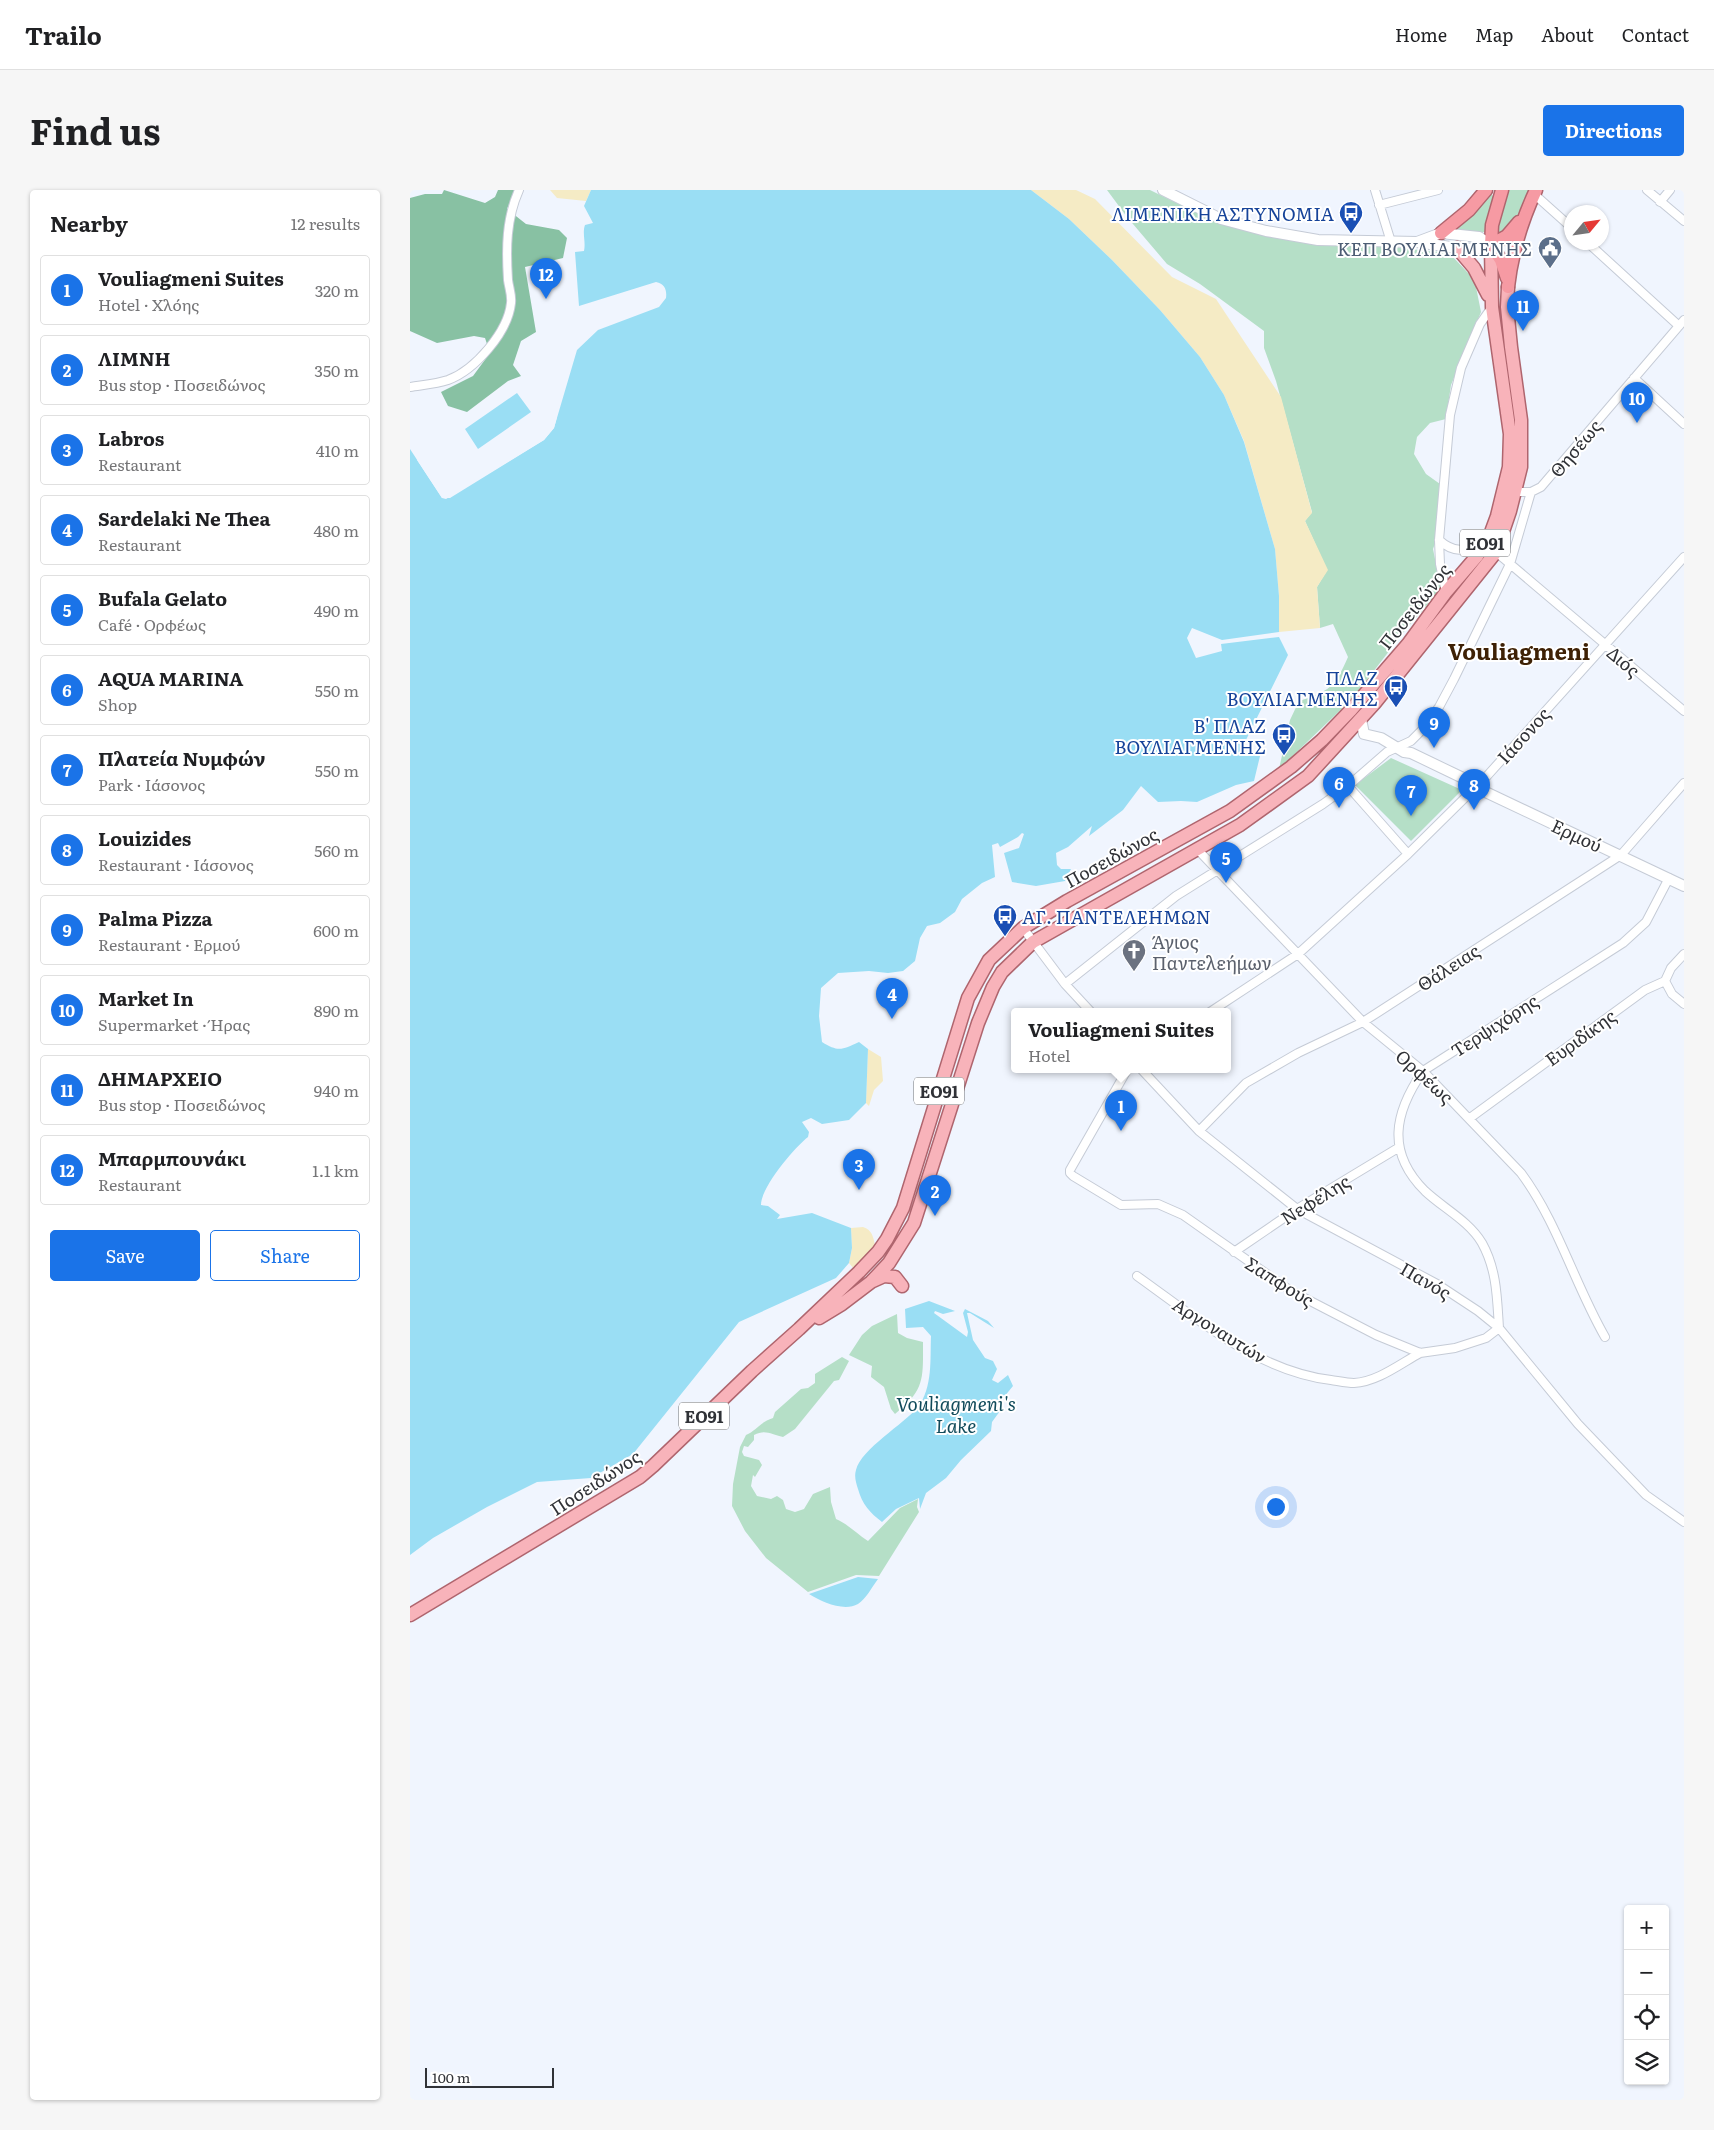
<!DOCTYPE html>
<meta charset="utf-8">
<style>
body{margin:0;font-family:Literata,serif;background:#f6f6f6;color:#202124}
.controls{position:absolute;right:15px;bottom:15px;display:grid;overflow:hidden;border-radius:5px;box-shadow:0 1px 4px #0004}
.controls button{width:45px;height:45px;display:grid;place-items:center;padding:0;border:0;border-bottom:1px solid #e0e0e0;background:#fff;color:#202124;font:25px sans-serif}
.compass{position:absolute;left:1154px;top:15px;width:45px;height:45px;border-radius:50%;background:#fff;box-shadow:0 1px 4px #0004;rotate:61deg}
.scale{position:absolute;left:15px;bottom:12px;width:129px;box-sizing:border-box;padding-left:5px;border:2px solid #303237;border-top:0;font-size:14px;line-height:18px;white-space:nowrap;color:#303237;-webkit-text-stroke:4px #fff;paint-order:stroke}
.you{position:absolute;left:865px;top:1316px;width:18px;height:18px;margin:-12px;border:4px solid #fff;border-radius:50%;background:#1a73e8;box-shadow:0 0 0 8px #1a73e833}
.badge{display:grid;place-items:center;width:32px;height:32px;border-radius:50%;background:#1a73e8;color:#fff;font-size:16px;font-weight:700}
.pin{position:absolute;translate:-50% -41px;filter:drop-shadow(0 1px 2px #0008)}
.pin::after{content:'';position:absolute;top:26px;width:18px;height:15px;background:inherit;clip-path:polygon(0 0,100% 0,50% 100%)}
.popup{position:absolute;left:601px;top:818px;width:220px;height:65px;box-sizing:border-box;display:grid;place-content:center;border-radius:5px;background:#fff;filter:drop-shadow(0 1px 4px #0005);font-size:16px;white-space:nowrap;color:#757577}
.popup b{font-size:19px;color:#202124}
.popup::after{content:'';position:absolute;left:50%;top:100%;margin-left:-10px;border:10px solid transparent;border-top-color:#fff}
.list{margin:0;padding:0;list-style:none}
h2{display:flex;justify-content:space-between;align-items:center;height:65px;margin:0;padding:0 20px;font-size:21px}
h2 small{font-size:16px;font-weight:400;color:#757577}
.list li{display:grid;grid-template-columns:32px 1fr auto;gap:15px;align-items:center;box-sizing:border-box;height:70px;margin:0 10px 10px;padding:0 10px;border:1px solid #e0e0e0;border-radius:5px}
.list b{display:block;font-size:19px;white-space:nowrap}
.list p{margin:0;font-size:16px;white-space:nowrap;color:#757577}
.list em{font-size:16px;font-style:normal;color:#757577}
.actions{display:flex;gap:10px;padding:15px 20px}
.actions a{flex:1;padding:11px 0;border:1px solid #1a73e8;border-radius:5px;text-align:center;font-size:18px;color:#1a73e8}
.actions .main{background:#1a73e8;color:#fff}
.icon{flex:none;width:28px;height:28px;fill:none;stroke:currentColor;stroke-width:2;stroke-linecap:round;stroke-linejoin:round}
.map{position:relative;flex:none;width:1274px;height:1910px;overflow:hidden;border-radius:5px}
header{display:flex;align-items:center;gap:30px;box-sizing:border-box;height:70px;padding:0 25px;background:#fff;border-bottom:1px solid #e0e0e0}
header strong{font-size:24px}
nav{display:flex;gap:28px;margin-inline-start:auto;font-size:18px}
.intro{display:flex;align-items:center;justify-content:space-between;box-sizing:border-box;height:120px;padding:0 30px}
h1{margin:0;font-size:35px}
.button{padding:12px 22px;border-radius:5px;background:#1a73e8;color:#fff;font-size:18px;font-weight:700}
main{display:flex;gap:30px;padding:0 30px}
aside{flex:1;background:#fff;border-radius:5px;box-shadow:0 1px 4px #0004}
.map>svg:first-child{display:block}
</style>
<header>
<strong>Trailo</strong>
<nav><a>Home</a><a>Map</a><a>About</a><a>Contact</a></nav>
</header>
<div class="intro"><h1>Find us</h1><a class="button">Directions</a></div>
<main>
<aside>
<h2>Nearby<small>12 results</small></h2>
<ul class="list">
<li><span class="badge">1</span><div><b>Vouliagmeni Suites</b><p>Hotel · Χλόης</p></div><em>320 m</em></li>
<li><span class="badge">2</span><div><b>ΛΙΜΝΗ</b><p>Bus stop · Ποσειδώνος</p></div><em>350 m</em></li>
<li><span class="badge">3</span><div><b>Labros</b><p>Restaurant</p></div><em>410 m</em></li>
<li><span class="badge">4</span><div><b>Sardelaki Ne Thea</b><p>Restaurant</p></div><em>480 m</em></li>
<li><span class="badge">5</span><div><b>Bufala Gelato</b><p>Café · Ορφέως</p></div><em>490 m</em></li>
<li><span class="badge">6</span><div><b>AQUA MARINA</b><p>Shop</p></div><em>550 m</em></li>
<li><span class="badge">7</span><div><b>Πλατεία Νυμφών</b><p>Park · Ιάσονος</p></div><em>550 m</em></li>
<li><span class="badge">8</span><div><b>Louizides</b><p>Restaurant · Ιάσονος</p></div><em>560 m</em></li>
<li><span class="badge">9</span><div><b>Palma Pizza</b><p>Restaurant · Ερμού</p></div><em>600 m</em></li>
<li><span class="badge">10</span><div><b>Market In</b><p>Supermarket · Ήρας</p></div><em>890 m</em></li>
<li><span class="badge">11</span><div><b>ΔΗΜΑΡΧΕΙΟ</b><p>Bus stop · Ποσειδώνος</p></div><em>940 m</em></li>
<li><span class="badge">12</span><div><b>Μπαρμπουνάκι</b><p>Restaurant</p></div><em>1.1 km</em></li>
</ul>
<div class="actions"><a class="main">Save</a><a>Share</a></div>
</aside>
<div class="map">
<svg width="1274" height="1910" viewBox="0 0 1274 1910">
<rect width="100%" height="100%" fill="#f0f5fe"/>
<path fill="#b5dfc7" d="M697 0H740L805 32 867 46 1030 62 1042 66 1059 84 1066 97 1071 122 1041 195 1036 229 1020 233 1007 247 1004 264 1016 284 1030 294V339L1023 359 1031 399 997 438 942 509 869 579 880 530 889 511C920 501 925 497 938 467L923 434 910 438 907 397 917 380 895 331 902 322 866 191 854 158V141L790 94 757 74 717 27Z
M1099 0H1120L1106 31 1088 47 1089 24Z
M1080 3 1084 7 1078 26 1076 42H1039Z
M981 568 1052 600 1001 651 945 595Z
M487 1124 488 1143 497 1148 513 1152C513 1189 515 1200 485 1224L481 1219 474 1197 461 1187 462 1176 439 1165 452 1145 462 1136Z
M432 1167 439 1171 429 1190 424 1191 385 1239 373 1247C361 1244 355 1239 344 1245V1250L338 1257 334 1256 332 1262 334 1266 349 1270 352 1275 345 1287 343 1285 341 1296 347 1306 361 1309 367 1306 373 1310 376 1319 385 1322 394 1319 403 1304 420 1297 421 1312 426 1329C438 1334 447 1344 458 1351L490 1318 508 1309 507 1317 509 1322 469 1386 446 1385 398 1402 356 1368 335 1341 322 1316 323 1294 330 1257 336 1245C346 1241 350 1232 363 1228L365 1222 391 1199 398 1198 405 1193V1184Z"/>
<path fill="#88c1a3" d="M34 0 75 13 85 7 88 0H105L97 19 116 34 149 40 157 48 153 68 115 77 126 142 111 151 103 175 111 186 98 191 57 222 38 216 31 202 63 186 80 163 75 148 64 146 27 153 0 141V8L15 4H32Z"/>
<path fill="#f5ebc5" d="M140 0H181L176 11 147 8Z
M621 0H666L685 9 762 87 806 109 871 207 902 323 895 331 918 380 907 397 910 438 869 442V406L865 359 834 251 814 205 790 167 750 120 702 70 659 29Z
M458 859 471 867 473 891 464 900 459 916 456 913Z
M453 1037C462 1040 463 1046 465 1055L461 1063 444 1079 439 1073 442 1058 441 1038Z"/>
<path fill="#9adef4" d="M181 0H621L659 29 702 70 750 120 790 167 814 205 834 252 865 359 869 406V442L812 450 782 438 777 448 786 468 812 461 811 454 869 447 878 465 833 556 837 566 844 563 850 566 844 591 826 595 787 612 771 611 748 612 731 596 713 620 679 646 682 636 658 657 646 663 647 675 651 679H661L655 691 626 696 602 692 594 663 609 658 614 644 612 643 608 647 590 657 588 653 582 655 585 687 572 693 552 709 545 722 530 733 517 736 510 748 505 771 493 781 478 783 459 781 428 783 411 798 409 826 412 852C428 862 432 860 449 852L458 859 456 913 439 930 412 934 401 928 392 932 399 942 398 947C384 958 351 997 351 1015L358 1016 370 1025 367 1029 402 1023 441 1038 442 1058 439 1073 426 1088 329 1132 223 1264 181 1288 127 1292 77 1317 23 1348 0 1365V259L32 308H40L134 250 144 238 167 160 188 140 249 117 256 108C257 100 255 94 246 92L169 116 165 62 174 61C176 52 172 43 175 35L183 33 174 16Z
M107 203 121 222 68 259 55 239Z
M519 1111 545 1121 533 1124 525 1121 524 1123 557 1147 558 1142 553 1123 555 1119 578 1131 584 1138 560 1123H557L563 1150 575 1168 583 1171 587 1179 582 1190 588 1193 598 1185 603 1196 589 1213 590 1221 582 1232 581 1241 551 1270 536 1288 516 1303 510 1319 509 1308 486 1319 472 1332C460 1323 452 1314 448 1299 446 1293 444 1286 446 1280 451 1259 494 1234 508 1217 523 1197 520 1169 521 1146L513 1137 496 1138 495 1119Z
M448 1387 468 1389C462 1397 456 1409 448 1414 434 1422 412 1412 399 1404Z"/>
<path fill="#f0f5fe" d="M145 227H147L144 238 134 250 36 309 32 308 7 270 9 268 33 306 36 307 133 248 142 237Z"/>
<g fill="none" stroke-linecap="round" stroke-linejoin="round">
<g stroke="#c5cbd6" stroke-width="10">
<path id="minor" d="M965 0 981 52
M1237 0 1274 31
M1124 4 1162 38
M1250 12 1260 0
M969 15 1028 0
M1177 52 1269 136
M1224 188 1274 234
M0 197C12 195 26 194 38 190 65 180 98 142 101 113 102 105 99 98 98 90 96 59 96 29 109 0
M1106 302H1121L1131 297 1274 130
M1029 350C1043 363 1055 361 1073 356
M1086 362 1274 521
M1036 402 1030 374 1029 350 1040 225 1051 178 1070 134 1082 117
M938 596 998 664
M787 659 953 832 1013 881 1111 983C1148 1033 1164 1093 1195 1147
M613 738 655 794 681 822
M1255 791 1261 778 1274 764
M1255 791 1262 804 1274 814
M655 794 766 706 913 614 938 596 977 562 1001 551 1013 539 1029 517 1044 489 1100 374 1121 302
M800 822 888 764 998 664 1077 586 1274 367
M717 880 660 980V983L663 986 711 1015 748 1014 773 1025 881 1101 966 1145 1010 1163 1045 1158 1076 1148 1089 1138C1087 1108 1087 1080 1072 1053 1059 1031 1033 1018 1015 1001 976 962 984 923 1013 881L1213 753 1236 732 1259 688
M732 880 789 941 887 1019 1027 1094 1068 1121 1089 1138 1168 1234 1236 1305 1274 1332
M1060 928 1235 800 1255 791
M789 941 836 893 888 863 953 832 1211 665 1274 593
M824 1062 887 1019 988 958
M727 1086C786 1128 847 1181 921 1190 928 1191 937 1193 944 1193 967 1192 990 1174 1010 1163"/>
</g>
<g stroke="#c5cbd6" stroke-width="12">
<path id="tertiary" d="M753 0 811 29 856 41 908 50 1007 52 1047 58 1066 59 1081 55 1069 47 1031 43 1007 52
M951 529 954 544 971 548 994 562 1001 563 1053 588 1065 597 1274 696"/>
</g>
<g stroke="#af656e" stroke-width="15">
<path id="primary" d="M1047 58 1064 78 1078 105
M463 1091 474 1086 485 1087 492 1096
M409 1128 432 1114 461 1092 479 1073 504 1033 568 833 583 797 592 782 623 752 830 635 898 586 964 514 1086 362 1100 321 1111 277V230L1101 157 1097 117 1098 97
M0 1425 230 1287 243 1276 342 1181 389 1139 449 1082 468 1062 477 1049 493 1018 558 808 579 770 613 738 657 711 820 621 881 577 912 550 941 520 998 454 1036 402 1067 366 1080 345 1087 326 1099 277 1100 244 1082 117 1081 55"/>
</g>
<g stroke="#af656e" stroke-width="15">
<path id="trunk" d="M1031 43 1059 20 1076 0
M1081 55 1082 35 1092 0
M1081 55 1091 70 1097 88
M1081 55 1097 46 1109 32
M1098 97C1102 62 1111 32 1126 0"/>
</g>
<use href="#minor" stroke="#fff" stroke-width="8"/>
<use href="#tertiary" stroke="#fff" stroke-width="10"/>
<use href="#primary" stroke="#f8b3ba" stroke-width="12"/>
<use href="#trunk" stroke="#f69aa3" stroke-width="12"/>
</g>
<defs>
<g id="bus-pin" transform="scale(1.25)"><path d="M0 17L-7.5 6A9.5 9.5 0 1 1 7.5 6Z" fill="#1a4fb4" stroke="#fff"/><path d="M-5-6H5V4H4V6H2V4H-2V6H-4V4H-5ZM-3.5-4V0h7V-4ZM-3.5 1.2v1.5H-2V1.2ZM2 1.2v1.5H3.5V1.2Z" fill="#fff"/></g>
<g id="civic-pin" transform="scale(1.25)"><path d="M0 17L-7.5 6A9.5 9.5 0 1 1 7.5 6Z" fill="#5c6f8a" stroke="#fff"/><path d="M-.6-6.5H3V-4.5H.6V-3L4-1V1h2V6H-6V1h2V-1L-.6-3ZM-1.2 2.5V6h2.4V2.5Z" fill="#fff"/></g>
<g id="church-pin" transform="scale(1.25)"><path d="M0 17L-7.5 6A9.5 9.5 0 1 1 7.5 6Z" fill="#6b7280" stroke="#fff"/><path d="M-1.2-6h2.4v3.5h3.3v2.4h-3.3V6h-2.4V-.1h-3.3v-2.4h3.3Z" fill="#fff"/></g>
</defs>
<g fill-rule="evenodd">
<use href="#bus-pin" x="941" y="23"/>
<use href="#civic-pin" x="1140" y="58"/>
<use href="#bus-pin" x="986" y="497"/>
<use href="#bus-pin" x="874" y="545"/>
<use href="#bus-pin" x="595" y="726"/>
<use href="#church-pin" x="724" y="761"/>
</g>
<g text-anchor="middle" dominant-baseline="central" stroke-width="4" stroke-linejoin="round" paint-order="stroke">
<g fill="#fff" stroke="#6e7073" stroke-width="1">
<rect x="1050" y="339.5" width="50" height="27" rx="4"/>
<rect x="504" y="887.5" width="50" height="27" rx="4"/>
<rect x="269" y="1212.5" width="50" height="27" rx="4"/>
</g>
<g font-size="16" font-weight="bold" fill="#303237">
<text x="1075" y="353">ΕΟ91</text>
<text x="529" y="901">ΕΟ91</text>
<text x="294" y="1226">ΕΟ91</text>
</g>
<g font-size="18" fill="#164399" stroke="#fff" text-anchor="end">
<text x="924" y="23">ΛΙΜΕΝΙΚΗ ΑΣΤΥΝΟΜΙΑ</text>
<text x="968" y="487">ΠΛΑΖ<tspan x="968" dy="21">ΒΟΥΛΙΑΓΜΕΝΗΣ</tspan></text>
<text x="856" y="535">Β' ΠΛΑΖ<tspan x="856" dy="21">ΒΟΥΛΙΑΓΜΕΝΗΣ</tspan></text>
<text x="612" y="726" text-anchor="start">ΑΓ. ΠΑΝΤΕΛΕΗΜΩΝ</text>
</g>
<g font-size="18" fill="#4e5e75" stroke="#fff" text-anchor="end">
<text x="1122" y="58">ΚΕΠ ΒΟΥΛΙΑΓΜΕΝΗΣ</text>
</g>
<g font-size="18" fill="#303237" stroke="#fff">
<text transform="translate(1165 258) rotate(-50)">Θησέως</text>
<text transform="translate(1004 416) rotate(-52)">Ποσειδώνος</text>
<text transform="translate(1214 471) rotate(40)">Διός</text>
<text transform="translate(1113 545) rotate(-48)">Ιάσονος</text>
<text transform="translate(1167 645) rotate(25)">Ερμού</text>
<text transform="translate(701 667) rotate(-29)">Ποσειδώνος</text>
<text transform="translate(1038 777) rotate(-33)">Θάλειας</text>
<text transform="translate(1084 835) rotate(-33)">Τερψιχόρης</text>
<text transform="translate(1170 847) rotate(-36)">Ευριδίκης</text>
<text transform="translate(1015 886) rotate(42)">Ορφέως</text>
<text transform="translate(905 1009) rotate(-32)">Νεφέλης</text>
<text transform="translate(1016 1090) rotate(30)">Πανός</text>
<text transform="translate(870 1091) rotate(32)">Σαπφούς</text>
<text transform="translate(810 1140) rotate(32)">Αργοναυτών</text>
<text transform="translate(185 1292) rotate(-33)">Ποσειδώνος</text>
</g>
<g font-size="18" fill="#5b616d" stroke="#fff" text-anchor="start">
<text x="742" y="751">Άγιος<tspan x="742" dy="21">Παντελεήμων</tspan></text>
</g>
<g font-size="19" font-style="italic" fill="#114b5b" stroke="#fff">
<text x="546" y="1213">Vouliagmeni's<tspan x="546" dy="22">Lake</tspan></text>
</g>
<g font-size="22" font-weight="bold" fill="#3e2105" stroke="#fff">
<text x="1109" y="460">Vouliagmeni</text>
</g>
</g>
</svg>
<div class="controls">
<button>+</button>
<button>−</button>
<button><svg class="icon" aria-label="locate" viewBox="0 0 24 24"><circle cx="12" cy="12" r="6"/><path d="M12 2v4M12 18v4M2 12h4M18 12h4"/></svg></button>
<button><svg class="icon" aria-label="layers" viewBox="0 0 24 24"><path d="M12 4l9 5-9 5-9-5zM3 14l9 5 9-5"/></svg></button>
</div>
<svg class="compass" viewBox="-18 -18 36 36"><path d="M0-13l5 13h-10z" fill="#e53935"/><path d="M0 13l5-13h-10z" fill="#757577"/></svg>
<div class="scale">100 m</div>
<div class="you"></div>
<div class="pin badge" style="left:711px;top:941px">1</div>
<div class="popup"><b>Vouliagmeni Suites</b>Hotel</div>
<div class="pin badge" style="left:525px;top:1026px">2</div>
<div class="pin badge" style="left:449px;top:1000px">3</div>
<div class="pin badge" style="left:482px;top:829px">4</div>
<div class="pin badge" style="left:816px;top:693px">5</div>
<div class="pin badge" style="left:929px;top:618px">6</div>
<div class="pin badge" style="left:1001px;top:626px">7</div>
<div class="pin badge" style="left:1064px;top:620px">8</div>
<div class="pin badge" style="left:1024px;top:558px">9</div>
<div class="pin badge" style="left:1227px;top:233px">10</div>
<div class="pin badge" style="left:1113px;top:141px">11</div>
<div class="pin badge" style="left:136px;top:109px">12</div>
</div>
</main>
